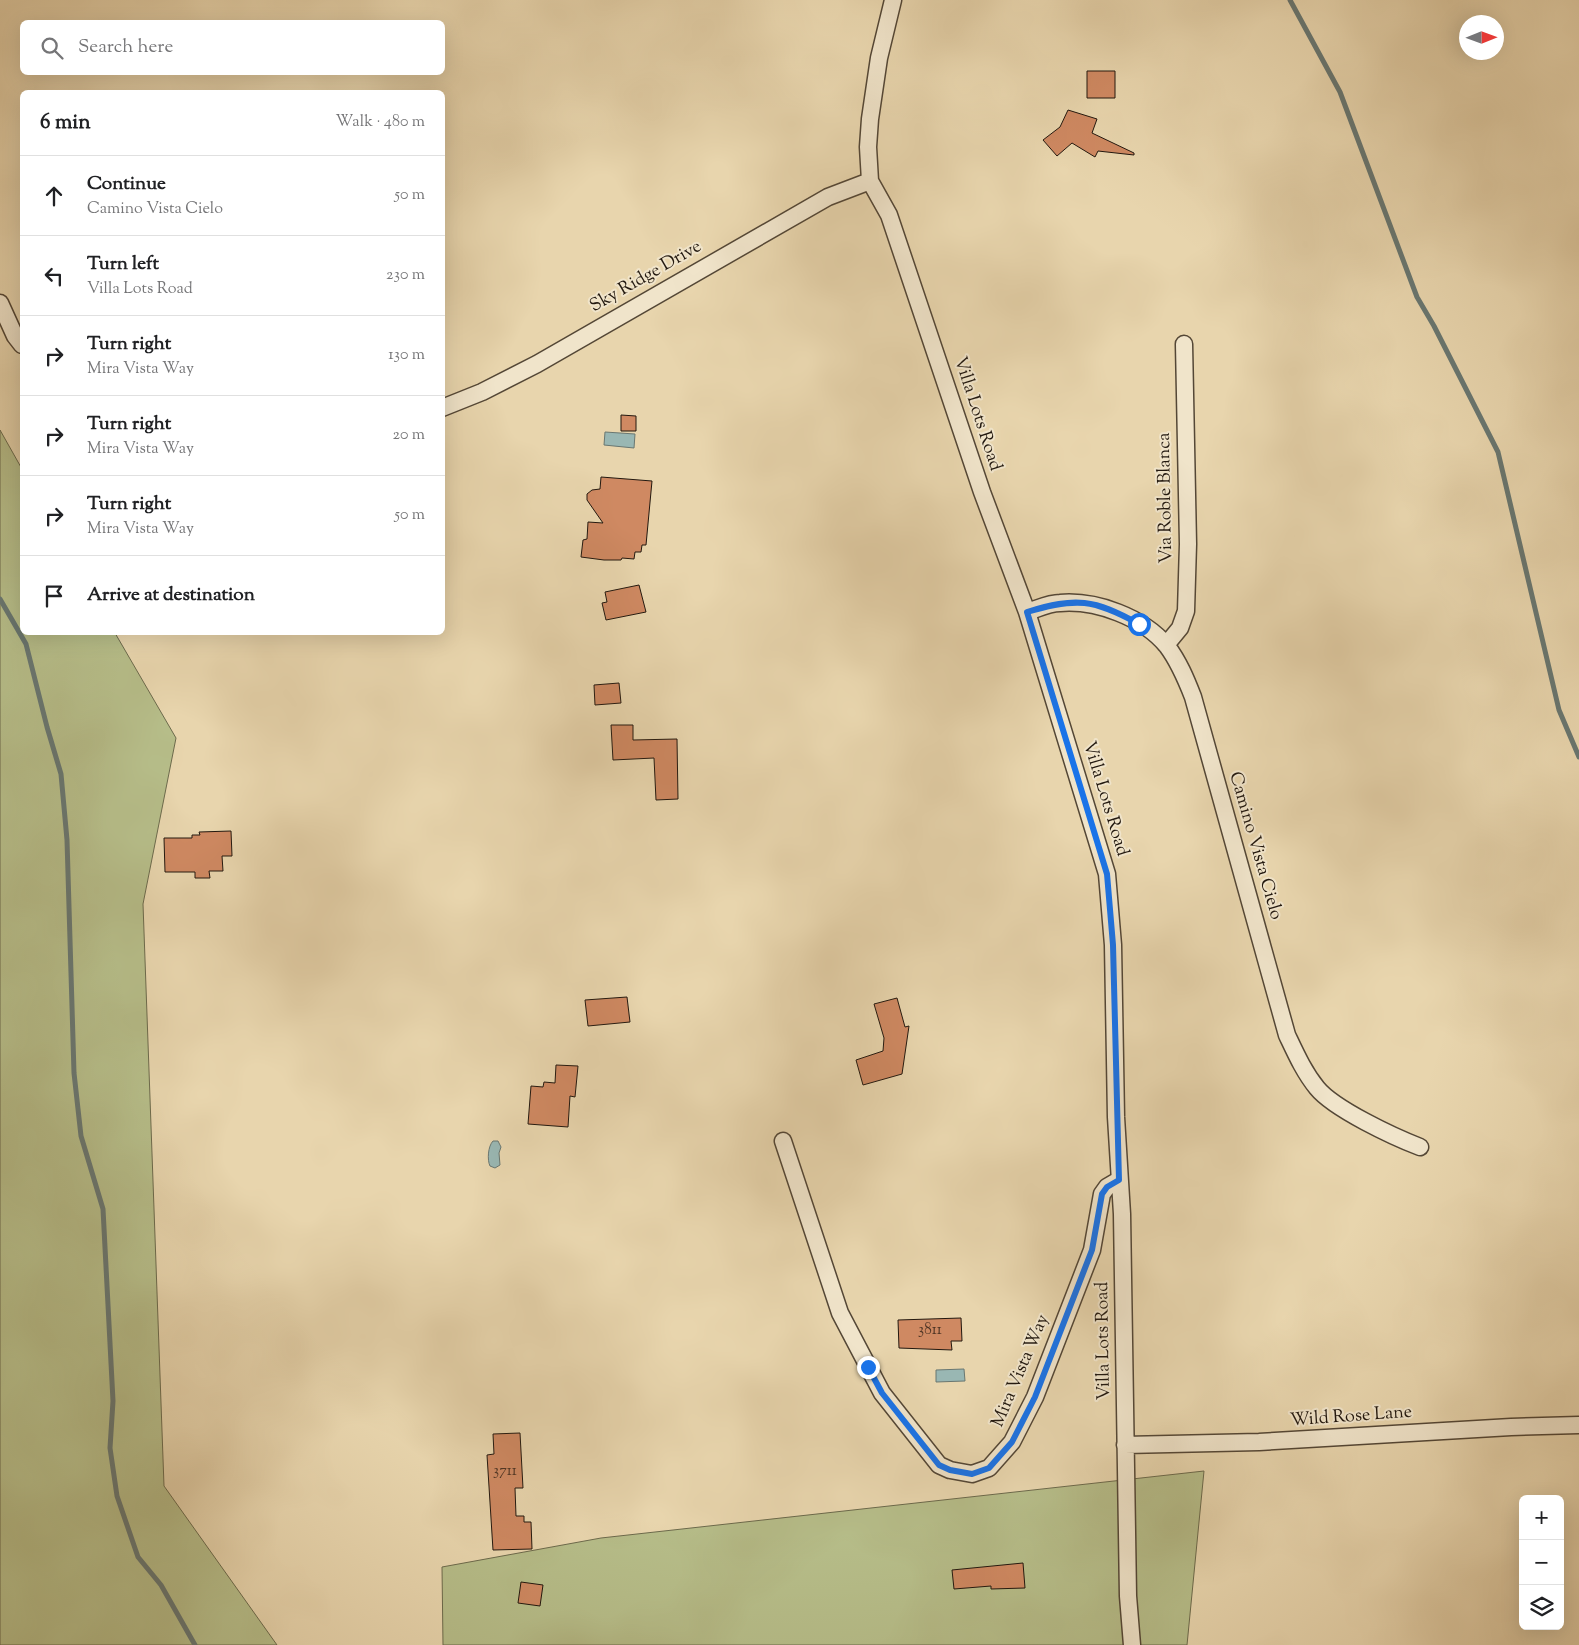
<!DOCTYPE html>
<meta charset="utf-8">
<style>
body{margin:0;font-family:"Sorts Mill Goudy",serif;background:#f2f2f2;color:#202124}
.controls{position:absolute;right:15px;bottom:15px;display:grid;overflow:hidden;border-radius:8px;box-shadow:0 5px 20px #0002}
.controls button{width:45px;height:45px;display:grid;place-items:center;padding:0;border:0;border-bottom:1px solid #e0e0e0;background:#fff;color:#202124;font:25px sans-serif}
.compass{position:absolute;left:1459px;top:15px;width:45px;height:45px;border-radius:50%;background:#fff;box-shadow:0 5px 20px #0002;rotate:89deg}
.stop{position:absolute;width:15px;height:15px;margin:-11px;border:4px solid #1a73e8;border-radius:50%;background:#fff}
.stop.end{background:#1a73e8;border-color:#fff;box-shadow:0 1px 5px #0008}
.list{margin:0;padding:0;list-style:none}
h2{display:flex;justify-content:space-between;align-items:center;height:65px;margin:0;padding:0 20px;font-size:21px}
h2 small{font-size:16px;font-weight:400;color:#757577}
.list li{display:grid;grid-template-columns:32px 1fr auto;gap:15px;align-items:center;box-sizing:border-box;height:80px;padding:0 20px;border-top:1px solid #e0e0e0}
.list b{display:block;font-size:19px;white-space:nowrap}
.list p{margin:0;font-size:16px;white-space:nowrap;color:#757577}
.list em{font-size:16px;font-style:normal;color:#757577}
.icon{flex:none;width:28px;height:28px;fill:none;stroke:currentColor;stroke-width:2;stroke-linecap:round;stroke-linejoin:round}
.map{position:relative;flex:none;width:1579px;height:1645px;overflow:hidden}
.search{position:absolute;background:#fff;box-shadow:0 5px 20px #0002;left:20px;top:20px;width:425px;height:55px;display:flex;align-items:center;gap:12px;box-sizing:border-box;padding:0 18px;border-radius:8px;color:#757577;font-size:19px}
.panel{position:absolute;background:#fff;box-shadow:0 5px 20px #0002;left:20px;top:90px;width:425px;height:545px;border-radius:8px}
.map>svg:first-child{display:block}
</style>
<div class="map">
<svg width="1579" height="1645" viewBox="0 0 1579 1645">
<rect width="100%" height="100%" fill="#e8d5ad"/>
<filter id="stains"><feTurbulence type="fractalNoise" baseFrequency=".004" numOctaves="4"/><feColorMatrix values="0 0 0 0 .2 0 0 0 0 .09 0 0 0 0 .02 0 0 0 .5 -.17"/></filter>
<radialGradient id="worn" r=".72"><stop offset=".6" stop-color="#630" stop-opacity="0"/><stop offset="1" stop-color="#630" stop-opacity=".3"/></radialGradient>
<path fill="#b6bd89" stroke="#6c6a4c" d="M0 430 22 469V632L115 633 176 738 143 904 164 1486 277 1645H0Z
M1204 1471 1187 1645H443L442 1567 601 1538Z"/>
<path fill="#99b7b3" stroke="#697771" d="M605 432 635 434 634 448 604 445Z
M493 1141H498L501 1147 499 1153 500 1165 495 1168 490 1166C487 1160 488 1146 493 1141Z
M964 1369 965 1381 936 1382V1370Z"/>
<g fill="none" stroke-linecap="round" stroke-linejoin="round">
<path stroke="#697771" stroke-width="5" d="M1290 0 1340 92 1417 297 1434 326 1498 452 1559 710 1579 757
M0 599 26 644 47 727 61 774 67 840 74 1073 81 1136 103 1209 113 1401 110 1448 117 1496 138 1557 161 1585 195 1645"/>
</g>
<path fill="#cf8962" stroke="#22180f" d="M1087 71H1115V98H1087Z
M1068 110 1097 119 1092 133 1134 153V155L1098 151 1095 157 1072 143 1057 156 1043 140 1060 127Z
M621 415 636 416V431H621Z
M601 477 652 481 646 545H642L641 552H635L634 559 622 558 621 560H604L581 557 583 540 587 539 588 522 603 523 587 500V494L592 490 600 489Z
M639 585 646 612 606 620 602 603 607 602 605 592Z
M619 683 621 703 595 705 594 685Z
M611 725H633V740L677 739 678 799 656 800 654 758 613 760Z
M231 831 232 856H222L223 871H209L210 878H195V872H165L164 838H192V835H200L199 832Z
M627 997 630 1022 588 1026 585 1000Z
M897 998 905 1027 909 1026 902 1074 863 1085 856 1060 883 1051 884 1038 874 1004Z
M556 1065 578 1066 575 1097 570 1096 568 1127 528 1124 531 1086 543 1087 544 1082 555 1083Z
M961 1318 962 1341H951L952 1350 899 1348 898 1320Z
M520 1433 523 1488H515L516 1516H524V1522H531L532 1549 493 1550 487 1455 494 1454 493 1434Z
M1023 1563 1025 1588 991 1589V1586L954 1589 952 1570Z
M521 1582 543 1585 540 1606 518 1603Z"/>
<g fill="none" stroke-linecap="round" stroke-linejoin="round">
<g stroke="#544736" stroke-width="19">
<path id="minor" d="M893 0 879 58 870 119 868 147 870 181 889 215 982 492 1027 612 1107 874 1113 945 1116 1117 1122 1214 1128 1596 1132 1645
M0 303 15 336 22 345
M442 408 482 392 537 364 828 197 870 181
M1027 612C1037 609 1049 603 1060 603 1096 600 1143 617 1167 646 1179 662 1186 679 1193 697L1287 1035C1296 1054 1304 1072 1317 1088 1334 1109 1394 1137 1420 1147
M1166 645 1180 628 1186 611 1188 544 1184 344
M783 1141 840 1313 882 1393 939 1465 950 1470 972 1474 989 1468 1012 1442 1035 1397 1092 1250 1102 1194 1107 1187 1119 1180
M1125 1445 1259 1442 1511 1427 1579 1425"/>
</g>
<use href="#minor" stroke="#f0e4ca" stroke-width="16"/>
</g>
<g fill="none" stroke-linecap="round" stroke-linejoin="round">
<path stroke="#1a73e8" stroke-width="6" d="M868 1367 882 1393 939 1465 950 1470 972 1474 989 1468 1012 1442 1035 1397 1092 1250 1102 1194 1107 1187 1119 1180 1113 945 1107 874 1027 612C1076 597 1094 599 1139 624"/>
</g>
<g text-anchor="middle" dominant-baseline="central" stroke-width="4" stroke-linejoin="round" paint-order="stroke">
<g font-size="15" fill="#4d3424">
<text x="930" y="1330">3811</text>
<text x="505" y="1471">3711</text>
</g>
<g font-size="18" fill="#22180f" stroke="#f0e4ca">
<text transform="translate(646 277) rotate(-30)">Sky Ridge Drive</text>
<text transform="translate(977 414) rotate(72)">Villa Lots Road</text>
<text transform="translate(1166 498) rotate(-91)">Via Roble Blanca</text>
<text transform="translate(1105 799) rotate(73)">Villa Lots Road</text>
<text transform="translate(1255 846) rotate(74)">Camino Vista Cielo</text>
<text transform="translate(1104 1341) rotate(-91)">Villa Lots Road</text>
<text transform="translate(1021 1371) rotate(-67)">Mira Vista Way</text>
<text transform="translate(1351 1417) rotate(-4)">Wild Rose Lane</text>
</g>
</g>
<rect width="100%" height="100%" filter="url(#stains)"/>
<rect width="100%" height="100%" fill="url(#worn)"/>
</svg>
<div class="controls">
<button>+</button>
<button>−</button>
<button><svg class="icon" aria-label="layers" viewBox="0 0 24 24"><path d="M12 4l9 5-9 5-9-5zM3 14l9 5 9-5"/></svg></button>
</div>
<svg class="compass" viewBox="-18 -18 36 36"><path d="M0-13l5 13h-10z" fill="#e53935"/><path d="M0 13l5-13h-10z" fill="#757577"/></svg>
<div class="stop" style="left:1139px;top:624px"></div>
<div class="stop end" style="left:868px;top:1367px"></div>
<div class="search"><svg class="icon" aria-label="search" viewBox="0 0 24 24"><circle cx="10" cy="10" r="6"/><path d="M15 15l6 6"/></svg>Search here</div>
<section class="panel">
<h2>6 min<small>Walk · 480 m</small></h2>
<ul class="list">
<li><svg class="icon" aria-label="ahead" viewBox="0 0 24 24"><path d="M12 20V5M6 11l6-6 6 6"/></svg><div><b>Continue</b><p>Camino Vista Cielo</p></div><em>50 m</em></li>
<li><svg class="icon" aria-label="left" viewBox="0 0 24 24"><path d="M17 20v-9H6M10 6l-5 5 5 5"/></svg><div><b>Turn left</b><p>Villa Lots Road</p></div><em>230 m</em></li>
<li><svg class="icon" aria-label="right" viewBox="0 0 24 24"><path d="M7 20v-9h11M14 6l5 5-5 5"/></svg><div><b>Turn right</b><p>Mira Vista Way</p></div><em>130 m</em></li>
<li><svg class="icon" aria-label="right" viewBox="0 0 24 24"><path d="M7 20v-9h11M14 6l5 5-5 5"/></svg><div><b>Turn right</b><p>Mira Vista Way</p></div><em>20 m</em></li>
<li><svg class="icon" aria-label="right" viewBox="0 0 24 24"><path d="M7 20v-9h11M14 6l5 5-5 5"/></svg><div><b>Turn right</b><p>Mira Vista Way</p></div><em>50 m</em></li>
<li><svg class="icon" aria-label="arrive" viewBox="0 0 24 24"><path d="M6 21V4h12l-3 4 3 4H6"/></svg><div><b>Arrive at destination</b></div></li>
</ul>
</section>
</div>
